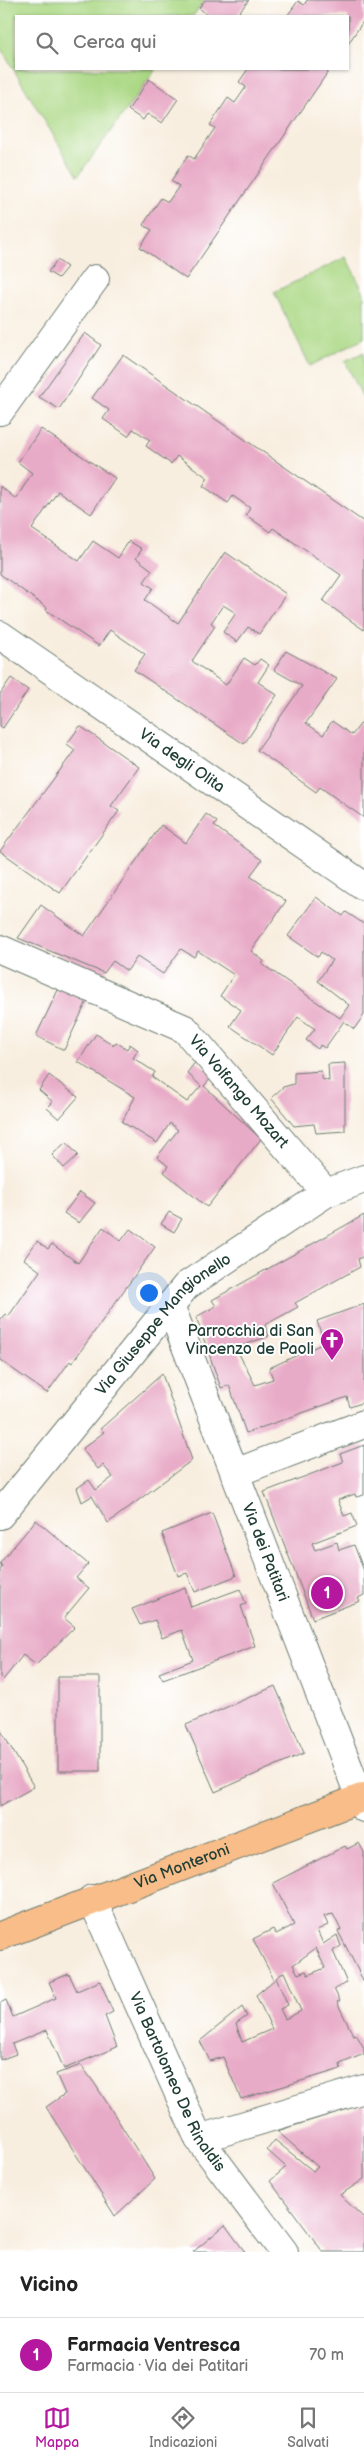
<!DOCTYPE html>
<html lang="it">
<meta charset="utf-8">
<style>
body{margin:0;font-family:"Balsamiq Sans",sans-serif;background:#f2f2f2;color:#222}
.you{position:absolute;left:148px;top:1292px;width:18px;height:18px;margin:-12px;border:4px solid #fff;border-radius:50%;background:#1a73e8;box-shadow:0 0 0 8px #1a73e833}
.badge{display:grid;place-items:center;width:32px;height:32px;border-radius:50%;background:#b5179e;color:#fff;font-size:16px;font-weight:700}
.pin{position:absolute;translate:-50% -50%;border:2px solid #fff;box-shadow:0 1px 5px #0006}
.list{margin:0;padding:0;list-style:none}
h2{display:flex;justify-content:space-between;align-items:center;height:65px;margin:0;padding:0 20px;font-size:21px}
h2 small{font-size:16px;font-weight:400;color:#767676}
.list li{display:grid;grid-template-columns:32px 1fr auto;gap:15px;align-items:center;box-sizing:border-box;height:75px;padding:0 20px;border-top:1px solid #e0e0e0}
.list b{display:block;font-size:19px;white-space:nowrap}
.list p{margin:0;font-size:16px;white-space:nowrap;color:#767676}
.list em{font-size:16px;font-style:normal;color:#767676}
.icon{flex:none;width:28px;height:28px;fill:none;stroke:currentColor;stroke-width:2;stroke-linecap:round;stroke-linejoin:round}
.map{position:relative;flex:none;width:364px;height:2252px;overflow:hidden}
.search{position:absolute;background:#fff;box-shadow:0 1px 4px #0004;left:15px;right:15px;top:15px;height:55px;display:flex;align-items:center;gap:12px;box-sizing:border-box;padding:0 18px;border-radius:0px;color:#767676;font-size:19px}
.sheet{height:140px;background:#fff}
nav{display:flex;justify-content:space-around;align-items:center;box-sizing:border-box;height:70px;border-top:1px solid #e0e0e0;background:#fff;font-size:14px;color:#767676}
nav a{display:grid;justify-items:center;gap:2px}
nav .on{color:#b5179e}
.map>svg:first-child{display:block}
</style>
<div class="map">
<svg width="364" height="2252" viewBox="0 0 364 2252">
<rect width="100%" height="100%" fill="#fff"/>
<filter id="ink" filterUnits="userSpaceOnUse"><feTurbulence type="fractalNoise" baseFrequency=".02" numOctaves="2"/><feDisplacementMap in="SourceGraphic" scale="10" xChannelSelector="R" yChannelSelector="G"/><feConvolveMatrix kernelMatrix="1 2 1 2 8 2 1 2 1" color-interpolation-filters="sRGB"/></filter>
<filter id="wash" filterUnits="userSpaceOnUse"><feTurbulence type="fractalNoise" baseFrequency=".0096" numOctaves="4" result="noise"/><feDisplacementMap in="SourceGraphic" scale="20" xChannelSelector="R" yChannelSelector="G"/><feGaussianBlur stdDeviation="1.12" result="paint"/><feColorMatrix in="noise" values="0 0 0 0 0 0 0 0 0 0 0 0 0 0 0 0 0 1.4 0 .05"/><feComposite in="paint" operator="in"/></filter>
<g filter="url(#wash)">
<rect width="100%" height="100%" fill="#f8eedf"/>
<path fill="#abd884" stroke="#658a5c" d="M0 0H205L193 16H16V69H156L78 176 0 47Z
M346 257 364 293V338L310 366 274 292Z
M364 352V400L345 361Z"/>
<g id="blocks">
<path fill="#e8abc7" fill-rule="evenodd" d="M205 0H249L236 16H209L199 8Z
M307 0H364V20L348 44V16H287L298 1 304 5Z
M248 69H330L186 279 140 247 152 230 143 225 161 198 168 202 179 186 171 181 188 155 194 159 215 128 210 125 228 98 235 103 246 87 239 82Z
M149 79 178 99 162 123 147 114 143 120 128 110Z
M57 260 67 267 58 278 48 272Z
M85 333 101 345 59 409 39 397Z
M123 355 364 522V630L323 601 341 575 273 528 270 532 246 515 250 508 233 496 228 503 203 486 208 478 177 456 171 464 146 446 150 440 133 429 128 436 103 419 109 410 92 398Z
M41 429 115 478 91 514 58 491 32 529 79 561 93 541 118 558 129 541 142 549 136 558 152 570 144 582 153 588 145 600 178 623 225 552 286 594 259 634 248 627 237 642 223 632 236 613 223 605 211 623 215 626 192 661 226 685 244 658 255 665 260 659 269 665 258 682 277 695 244 744 134 670 145 654 110 630 99 646 46 610 47 608 0 574V486L16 499 32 473 18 462Z
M286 651 337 679 306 723 323 735 332 721 352 735 364 719V818L320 787 316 792 257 750 302 686 274 670Z
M11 678 28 690 3 728 0 726V694Z
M80 726 139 767 111 806 119 811 60 893 0 851 75 750 67 744Z
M206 814 217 822 214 826 262 860 250 876 286 901 251 951 264 961 262 964 340 1018 349 1005 318 981 332 960 321 952 318 957 288 936 316 897 343 916 346 912 364 924V1015L354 1029 344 1021 325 1048 320 1045 318 1049 306 1040 315 1029 298 1017 272 1055 230 1026 241 1010 220 996 234 975 198 951 194 957 181 949 163 974 137 957 127 971 113 961 104 973 18 938 41 905 84 936 161 825 186 843Z
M59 988 87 1001 64 1050 36 1036Z
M96 1034 114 1045 116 1042 127 1049 130 1044 138 1050 133 1058 155 1072 152 1077 187 1102 201 1086 187 1073 196 1061 214 1075 204 1086 261 1139 207 1207 164 1172 168 1166 157 1157 178 1130 170 1123 157 1143 122 1122 135 1097 78 1062Z
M345 1063V1131L316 1133 314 1124 294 1126 271 1098 283 1087 294 1084V1073L321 1071 322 1079 329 1081 328 1064Z
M49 1075 78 1097 59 1119 47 1108 53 1102 39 1090Z
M66 1142 78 1155 64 1168 52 1155Z
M80 1192 95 1203 79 1223 64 1213Z
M169 1212 182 1219 174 1232 161 1224Z
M364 1215V1256L358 1259 360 1267 295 1303 298 1307 265 1325 269 1336 236 1348 255 1385 273 1379 269 1368 324 1343 317 1321 364 1304V1402L350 1407 347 1397 246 1433 229 1385 221 1388 196 1317 216 1306 212 1300Z
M103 1227 121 1241 130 1229 155 1247 72 1363 70 1361 47 1393 0 1360V1320L5 1314 8 1317 40 1271 24 1259 37 1241 48 1249 52 1244 78 1263Z
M162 1374 192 1460 108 1523 92 1496 82 1502 77 1488 89 1480 96 1490 113 1477 103 1465 98 1469 82 1449 104 1432 100 1429Z
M364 1445V1495L356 1497 355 1494 338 1500 344 1516 352 1513 357 1526 312 1543 315 1550 337 1542 339 1550 354 1545 364 1571V1595L358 1598 360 1601 313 1619 264 1492 343 1462 340 1454Z
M212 1513 236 1576 195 1592 187 1573 178 1576 162 1533Z
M36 1520 88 1564 76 1578 89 1588 64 1618 75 1627 36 1665 23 1655 3 1680 0 1677V1570L2 1567 0 1563Z
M185 1588 191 1607 240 1589 246 1604 241 1606 255 1646 163 1680 159 1673 193 1660 182 1630 162 1638 155 1620 140 1625 132 1609Z
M58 1677H100V1771H58Z
M275 1686 304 1753 215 1792 186 1725Z
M0 1729 34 1787 0 1806Z
M359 1843 364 1852V1982L338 1931 341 1930 333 1914 324 1916 328 1925 317 1930 323 1944 337 1935 341 1946 333 1951 347 1983 334 1989 340 2001 337 2002 353 2035 356 2034 364 2048V2054L340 2064 341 2069 241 2099 223 2057 210 2061 200 2041 242 2007 247 2016 236 2024 242 2042 272 2029 256 1995 274 1980 253 1939 273 1929 276 1934 294 1925 273 1883 345 1846 347 1849ZM316 1948 325 1968 308 1975 306 1971 298 1974 293 1965ZM284 1972 301 2011 285 2019 280 2009 288 2005 276 1978Z
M69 1974 77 1991 100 1981 113 2012 105 2016 117 2047 64 2069 47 2030 12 2044 16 2054 0 2060V2003L6 2000 13 2017 56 1998 49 1982Z
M81 2065 95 2084 155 2179 115 2216 46 2107 65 2094 56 2074Z
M364 2104V2179L340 2195 364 2218V2252H323L270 2181 286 2167 267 2150 275 2140 313 2171 318 2167 277 2131Z
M225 2225 245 2252H193Z"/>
</g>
</g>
<g filter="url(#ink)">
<use href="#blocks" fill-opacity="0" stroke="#6b7b70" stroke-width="1"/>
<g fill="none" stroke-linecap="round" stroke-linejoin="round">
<g stroke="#6b7b70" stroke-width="30">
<g id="minor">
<path d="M0 411 95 279"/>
<path id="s1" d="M0 635 364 886"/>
<path id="s2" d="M0 949 185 1029 326 1193"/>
<path id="s3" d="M170 1305 364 1808"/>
<path d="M235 1473 364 1424"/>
<path id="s4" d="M0 1515 186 1286 326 1193 364 1179"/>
<path id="s5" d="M92 1899 199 2139 284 2252"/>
<path d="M199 2139 364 2089"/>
</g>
</g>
<g stroke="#6b7b70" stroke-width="30">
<g id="major">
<path id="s6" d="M0 1936 364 1797"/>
</g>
</g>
<use href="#minor" stroke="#fff" stroke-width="28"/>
<use href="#major" stroke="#f8bd89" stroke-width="28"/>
</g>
</g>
<defs>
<g id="church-pin" transform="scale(1.25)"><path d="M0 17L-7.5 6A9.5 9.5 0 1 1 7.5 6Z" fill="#b5179e" stroke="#fff"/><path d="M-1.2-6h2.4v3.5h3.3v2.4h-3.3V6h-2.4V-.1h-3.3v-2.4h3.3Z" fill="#fff"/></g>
</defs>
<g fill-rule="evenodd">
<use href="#church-pin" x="332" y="1340"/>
</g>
<g text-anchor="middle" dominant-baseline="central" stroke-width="4" stroke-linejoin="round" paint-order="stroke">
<g font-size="16" fill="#1f3d34" stroke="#fff">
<text stroke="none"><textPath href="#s1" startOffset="221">Via degli Olita</textPath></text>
<text stroke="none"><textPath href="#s2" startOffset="284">Via Volfango Mozart</textPath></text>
<text stroke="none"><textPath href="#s4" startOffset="252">Via Giuseppe Mangionello</textPath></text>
<text stroke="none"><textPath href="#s3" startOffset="265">Via dei Patitari</textPath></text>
<text stroke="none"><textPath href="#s6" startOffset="195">Via Monteroni</textPath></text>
<text stroke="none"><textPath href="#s5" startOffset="202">Via Bartolomeo De Rinaldis</textPath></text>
</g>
<g font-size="16" fill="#1f3d34" stroke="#fff" text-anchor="end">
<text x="314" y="1331">Parrocchia di San<tspan x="314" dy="18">Vincenzo de Paoli</tspan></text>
</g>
</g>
</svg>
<div class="you"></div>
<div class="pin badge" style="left:327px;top:1593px">1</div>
<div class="search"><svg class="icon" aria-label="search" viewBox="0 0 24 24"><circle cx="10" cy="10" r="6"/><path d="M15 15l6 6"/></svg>Cerca qui</div>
</div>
<section class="sheet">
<h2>Vicino<small></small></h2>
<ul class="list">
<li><span class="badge">1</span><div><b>Farmacia Ventresca</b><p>Farmacia · Via dei Patitari</p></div><em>70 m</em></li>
</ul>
</section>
<nav>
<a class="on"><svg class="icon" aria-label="map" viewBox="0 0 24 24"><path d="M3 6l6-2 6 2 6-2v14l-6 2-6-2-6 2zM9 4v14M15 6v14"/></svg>Mappa</a>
<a><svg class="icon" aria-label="directions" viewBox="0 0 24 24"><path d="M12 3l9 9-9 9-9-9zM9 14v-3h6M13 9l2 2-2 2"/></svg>Indicazioni</a>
<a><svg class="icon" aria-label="saved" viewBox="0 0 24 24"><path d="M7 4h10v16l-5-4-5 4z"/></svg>Salvati</a>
</nav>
